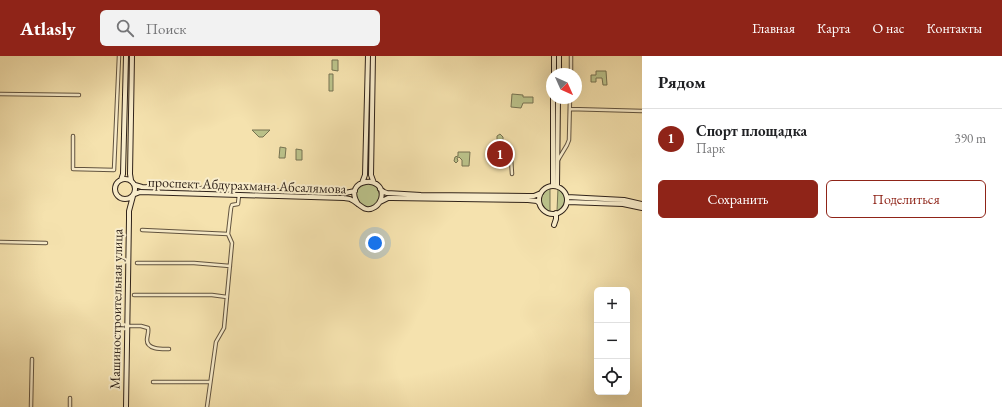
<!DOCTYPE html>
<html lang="ru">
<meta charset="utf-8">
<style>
body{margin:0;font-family:"EB Garamond",serif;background:#f2f2f2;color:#202124}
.controls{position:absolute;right:12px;bottom:12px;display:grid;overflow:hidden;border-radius:6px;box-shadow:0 4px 16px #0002}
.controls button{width:36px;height:36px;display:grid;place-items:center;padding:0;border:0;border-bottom:1px solid #e0e0e0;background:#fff;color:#202124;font:20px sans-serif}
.compass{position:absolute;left:546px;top:12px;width:36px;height:36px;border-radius:50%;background:#fff;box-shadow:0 4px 16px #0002;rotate:135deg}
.you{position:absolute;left:375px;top:187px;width:14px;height:14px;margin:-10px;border:3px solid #fff;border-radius:50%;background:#1a73e8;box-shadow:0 0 0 6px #1a73e833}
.badge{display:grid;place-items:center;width:26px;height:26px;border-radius:50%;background:#8f2418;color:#fff;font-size:13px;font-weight:700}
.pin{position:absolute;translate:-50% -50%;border:2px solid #fff;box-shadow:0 1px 4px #0006}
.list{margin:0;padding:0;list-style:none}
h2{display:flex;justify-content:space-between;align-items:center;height:52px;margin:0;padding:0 16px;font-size:17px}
h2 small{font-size:13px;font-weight:400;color:#757577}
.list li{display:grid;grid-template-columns:26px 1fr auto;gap:12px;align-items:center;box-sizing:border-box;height:60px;padding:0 16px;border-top:1px solid #e0e0e0}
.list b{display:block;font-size:15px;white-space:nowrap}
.list p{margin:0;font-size:13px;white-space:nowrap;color:#757577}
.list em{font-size:13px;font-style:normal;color:#757577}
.actions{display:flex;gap:8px;padding:12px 16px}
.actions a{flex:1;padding:9px 0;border:1px solid #8f2418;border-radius:6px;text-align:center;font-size:14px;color:#8f2418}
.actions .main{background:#8f2418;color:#fff}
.icon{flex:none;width:22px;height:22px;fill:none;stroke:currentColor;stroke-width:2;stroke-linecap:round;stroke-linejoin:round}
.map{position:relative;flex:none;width:642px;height:351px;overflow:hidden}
header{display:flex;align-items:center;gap:24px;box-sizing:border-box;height:56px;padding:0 20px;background:#8f2418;color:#fff}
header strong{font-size:19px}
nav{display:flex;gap:22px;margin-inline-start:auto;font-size:14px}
.search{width:280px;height:36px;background:#f2f2f2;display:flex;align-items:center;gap:10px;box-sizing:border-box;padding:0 14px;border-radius:6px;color:#757577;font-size:15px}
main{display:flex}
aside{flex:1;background:#fff}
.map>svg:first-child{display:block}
</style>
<header>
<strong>Atlasly</strong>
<div class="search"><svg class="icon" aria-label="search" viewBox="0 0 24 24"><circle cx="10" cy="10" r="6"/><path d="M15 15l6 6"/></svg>Поиск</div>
<nav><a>Главная</a><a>Карта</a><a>О нас</a><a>Контакты</a></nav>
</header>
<main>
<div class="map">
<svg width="642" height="351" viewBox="0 0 642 351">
<rect width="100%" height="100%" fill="#f5e2ae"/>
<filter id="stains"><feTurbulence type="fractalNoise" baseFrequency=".005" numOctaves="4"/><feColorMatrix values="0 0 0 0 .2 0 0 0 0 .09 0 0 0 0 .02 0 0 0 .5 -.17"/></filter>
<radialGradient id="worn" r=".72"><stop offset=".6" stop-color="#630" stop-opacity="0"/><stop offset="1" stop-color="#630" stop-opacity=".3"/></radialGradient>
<path fill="#bbc38b" stroke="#767352" d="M332 4H338V15L332 14Z
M596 15H606L607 29H603L602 22H596V26H591V19H596Z
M329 18H333V35H329Z
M512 38 523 39V41H533V47H523L521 52 511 51Z
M252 74H270L263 81H259Z
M500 78 503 81V90H497V80Z
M280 91 286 92 285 102H279Z
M497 92H503V103H497Z
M296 93 302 94V104H296Z
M458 96H470L469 110H462V104L459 101 457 102 458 105 456 107 454 105 455 101 458 100Z
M356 139a12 12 0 1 1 24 0a12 12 0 1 1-24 0Z
M550 132V156C539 149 537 137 550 132Z
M558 132C567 139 567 149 557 155Z"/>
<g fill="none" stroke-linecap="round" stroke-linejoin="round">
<g stroke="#61533f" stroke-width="4.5">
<path id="street" d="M571 18V0
M0 38 79 39
M570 53 642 55
M73 80V113L114 114 119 0
M511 102 512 118
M558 104 567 89 569 84 570 42
M142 174 228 178
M0 186 46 187
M137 207H194L230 210
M134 239H212L227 241
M127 270H141L148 272C149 276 147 280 147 284 147 294 163 293 169 293
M153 326H210
M31 351 32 303
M70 351V342
M207 351 216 286 224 272 232 187 228 178 231 152 232 149 238 148 239 139"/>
</g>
<g stroke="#30231a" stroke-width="6">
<path id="secondary" d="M373 0 371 119 374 127
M554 18V0
M559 18V0
M115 133a10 10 0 1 1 20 0a10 10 0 1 1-20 0Z
M121 124 123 118 126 0
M131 124 130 118 132 0
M362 127 365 119 368 0
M135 129 142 131 333 137H345L355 135
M553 130V42
M557 130 558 42
M539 144a14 14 0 1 1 28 0a14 14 0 1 1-28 0Z
M380 133 384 136 387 137 421 139 528 140H534L541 137
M135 138 140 136 344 142C346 142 349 143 350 143 360 147 364 158 375 151 378 149 380 146 381 143 388 117 341 122 358 148
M567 141 624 144 642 148
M380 146 388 142H392L528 144 537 145 539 147
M568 146 623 148 642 152
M554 169 556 163V157
M126 351 129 163V155L133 140"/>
</g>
<use href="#street" stroke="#f8ecca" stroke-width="2.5"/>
<use href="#secondary" stroke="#f8ecca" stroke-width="4"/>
</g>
<g text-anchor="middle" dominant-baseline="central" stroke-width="4" stroke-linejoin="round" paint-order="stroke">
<g font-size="14" fill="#30231a" stroke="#f8ecca">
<text transform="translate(247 129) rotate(2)">проспект Абдурахмана Абсалямова</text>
<text transform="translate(116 253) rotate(-89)">Машиностроительная улица</text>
</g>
</g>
<rect width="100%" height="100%" filter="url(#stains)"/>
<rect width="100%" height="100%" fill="url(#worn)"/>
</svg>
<div class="controls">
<button>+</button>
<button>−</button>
<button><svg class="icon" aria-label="locate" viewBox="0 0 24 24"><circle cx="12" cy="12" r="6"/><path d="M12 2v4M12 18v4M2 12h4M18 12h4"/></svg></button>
</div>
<svg class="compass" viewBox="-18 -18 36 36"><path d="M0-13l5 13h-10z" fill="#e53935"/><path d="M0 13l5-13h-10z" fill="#757577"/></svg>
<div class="you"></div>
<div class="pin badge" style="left:500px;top:98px">1</div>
</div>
<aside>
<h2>Рядом<small></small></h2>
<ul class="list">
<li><span class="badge">1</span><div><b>Спорт площадка</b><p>Парк</p></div><em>390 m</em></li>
</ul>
<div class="actions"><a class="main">Сохранить</a><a>Поделиться</a></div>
</aside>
</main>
